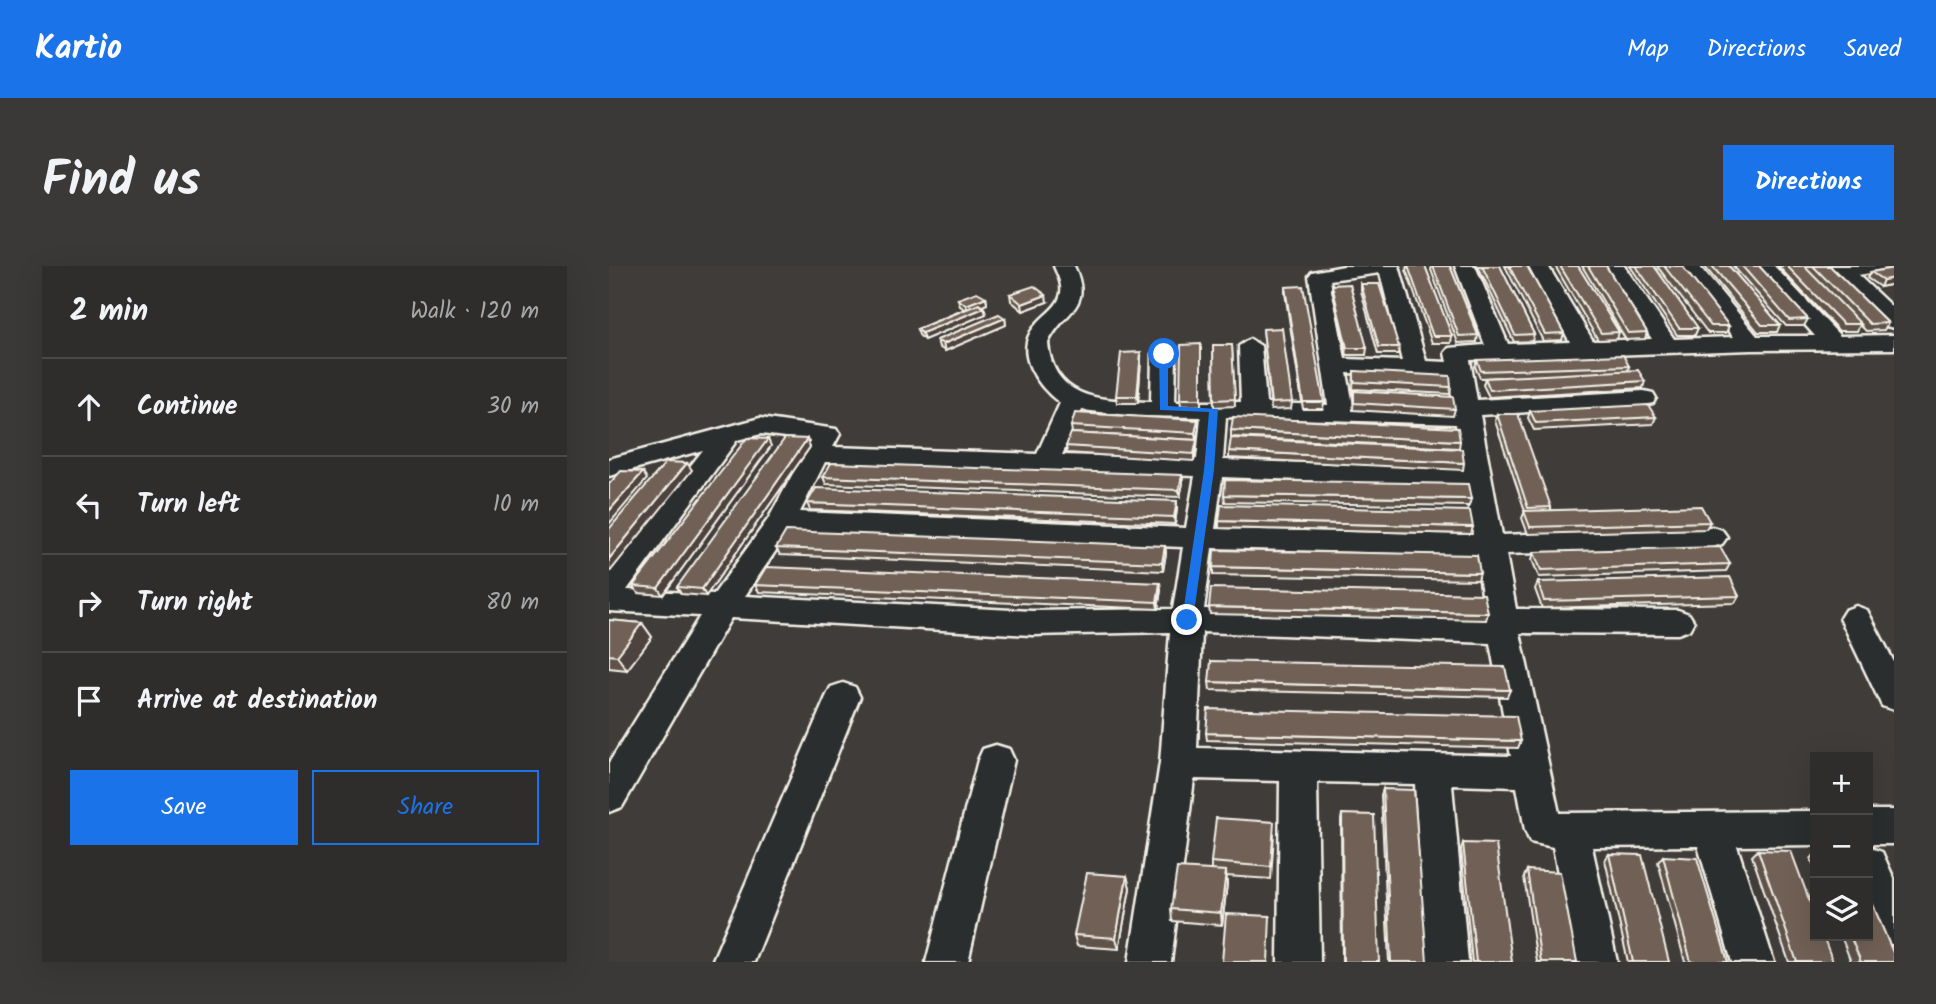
<!DOCTYPE html>
<meta charset="utf-8">
<style>
body{margin:0;font-family:Kalam,sans-serif;background:#3b3938;color:#f1f3f6}
.controls{position:absolute;right:21px;bottom:21px;display:grid;overflow:hidden;border-radius:0px;box-shadow:0 7px 28px #0002}
.controls button{width:63px;height:63px;display:grid;place-items:center;padding:0;border:0;border-bottom:2px solid #4a4948;background:#2f2d2c;color:#f1f3f6;font:35px sans-serif}
.stop{position:absolute;width:21px;height:21px;margin:-16px;border:5px solid #1a73e8;border-radius:50%;background:#fff}
.stop.end{background:#1a73e8;border-color:#fff;box-shadow:0 2px 7px #0008}
.list{margin:0;padding:0;list-style:none}
h2{display:flex;justify-content:space-between;align-items:center;height:91px;margin:0;padding:0 28px;font-size:30px}
h2 small{font-size:23px;font-weight:400;color:#a7a8a9}
.list li{display:grid;grid-template-columns:46px 1fr auto;gap:21px;align-items:center;box-sizing:border-box;height:98px;padding:0 28px;border-top:2px solid #4a4948}
.list b{display:block;font-size:26px;white-space:nowrap}
.list em{font-size:23px;font-style:normal;color:#a7a8a9}
.actions{display:flex;gap:14px;padding:21px 28px}
.actions a{flex:1;padding:16px 0;border:2px solid #1a73e8;border-radius:0px;text-align:center;font-size:24px;color:#1a73e8}
.actions .main{background:#1a73e8;color:#fff}
.icon{flex:none;width:38px;height:38px;fill:none;stroke:currentColor;stroke-width:2;stroke-linecap:round;stroke-linejoin:round}
.map{position:relative;flex:none;width:1285px;height:696px;overflow:hidden;border-radius:0px}
header{display:flex;align-items:center;gap:42px;box-sizing:border-box;height:98px;padding:0 35px;background:#1a73e8;color:#fff}
header strong{font-size:33px}
nav{display:flex;gap:38px;margin-inline-start:auto;font-size:24px}
.intro{display:flex;align-items:center;justify-content:space-between;box-sizing:border-box;height:168px;padding:0 42px}
h1{margin:0;font-size:49px}
.button{padding:18px 32px;border-radius:0px;background:#1a73e8;color:#fff;font-size:24px;font-weight:700}
main{display:flex;gap:42px;padding:0 42px}
aside{flex:1;background:#2f2d2c;border-radius:0px;box-shadow:0 7px 28px #0002}
.map>svg:first-child{display:block}
</style>
<header>
<strong>Kartio</strong>
<nav><a>Map</a><a>Directions</a><a>Saved</a></nav>
</header>
<div class="intro"><h1>Find us</h1><a class="button">Directions</a></div>
<main>
<aside>
<h2>2 min<small>Walk · 120 m</small></h2>
<ul class="list">
<li><svg class="icon" aria-label="ahead" viewBox="0 0 24 24"><path d="M12 20V5M6 11l6-6 6 6"/></svg><div><b>Continue</b></div><em>30 m</em></li>
<li><svg class="icon" aria-label="left" viewBox="0 0 24 24"><path d="M17 20v-9H6M10 6l-5 5 5 5"/></svg><div><b>Turn left</b></div><em>10 m</em></li>
<li><svg class="icon" aria-label="right" viewBox="0 0 24 24"><path d="M7 20v-9h11M14 6l5 5-5 5"/></svg><div><b>Turn right</b></div><em>80 m</em></li>
<li><svg class="icon" aria-label="arrive" viewBox="0 0 24 24"><path d="M6 21V4h12l-3 4 3 4H6"/></svg><div><b>Arrive at destination</b></div></li>
</ul>
<div class="actions"><a class="main">Save</a><a>Share</a></div>
</aside>
<div class="map">
<svg width="1285" height="696" viewBox="0 0 1285 696">
<rect width="100%" height="100%" fill="#3f3c3a"/>
<filter id="ink" filterUnits="userSpaceOnUse"><feTurbulence type="fractalNoise" baseFrequency=".0143" numOctaves="2"/><feDisplacementMap in="SourceGraphic" scale="14" xChannelSelector="R" yChannelSelector="G"/><feConvolveMatrix kernelMatrix="1 2 1 2 8 2 1 2 1" color-interpolation-filters="sRGB"/></filter>
<g filter="url(#ink)">
<g fill="none" stroke-linecap="round" stroke-linejoin="round">
<g stroke="#f4f1e8" stroke-width="5">
<path id="minor" d="M445 0H465C485 43 455 43 439 77 444 136 496 134 542 136L543 88 547 83H563L567 88 566 136H632L630 80 641 73 652 80 657 137 719 139 700 10 703 6 735 0H790L817 95 838 96 836 87 840 82 876 79 846 0H866L899 78 961 76 919 0H939L984 75 1043 73 995 0H1015L1065 73 1125 71 1069 0H1090L1148 70H1206L1144 0H1165L1231 70 1285 69V83L1142 84 861 94 868 134 1035 125 1044 127 1047 132 1044 137 1035 139 871 149 893 269 1103 261 1113 264 1118 271 1113 278 1103 281 897 288 907 343 1069 344 1080 348 1085 356 1080 364 1069 368 911 367 950 547 1206 545V579L1128 580 1165 696H1123L1089 580 983 581 1008 696H966L944 581 921 576 916 564 908 521 843 519 859 696H817L806 518 708 516 711 696H669L671 515 585 513 562 696H520L551 497 561 366 423 369 122 352 13 541 0 546V497L91 350 0 345V304L94 184 0 210V193L151 152 227 163 231 168 224 181 428 188 451 137C428 120 404 86 426 60 433 50 447 43 451 31 455 20 449 10 445 0ZM771 7 793 95 736 93 721 14ZM738 107 840 110 845 143 744 139ZM473 144 529 150 592 151 588 193 453 189ZM617 151 847 158 854 203 614 194ZM152 168 202 174 160 252 105 328 18 324 128 174ZM216 196 586 210 577 262 191 246ZM613 211 857 220 864 269 606 263ZM180 265 574 281 564 343 423 345 136 330ZM603 282 867 289 877 353 595 343ZM593 366 881 377 902 490 588 482Z
M1218 0H1284L1281 4 1249 9 1285 43V62L1277 60Z
M1247 340 1258 344 1285 396V444L1273 440 1231 352 1236 344Z
M234 417 246 421 251 431 145 696H103L217 431 222 421Z
M387 479 400 483 405 494 359 696H317L369 494 374 483Z
M1259 544H1285V578H1259Z
M1259 581 1273 586 1285 613V679L1270 673 1259 646Z"/>
</g>
<use href="#minor" fill="#2a2d2e" fill-rule="evenodd"/>
</g>
<path fill="#5f5349" stroke="#f4f1e8" stroke-width="2" d="M798 0H816L843 70 842 77H823L797 4Z
M823 0H841L869 69 868 76 849 77 822 4Z
M869 0H891L925 68 923 75 905 76Z
M896 0H918L955 67 953 74 934 75Z
M946 0H969L1010 66 1008 73 989 74Z
M973 0H997L1038 66 1036 73 1017 74Z
M1021 0H1045L1089 62 1086 69H1068Z
M1048 0H1073L1120 60 1117 67H1099Z
M1095 0H1120L1171 59 1168 66H1149Z
M1124 0H1150L1199 53 1195 60H1177Z
M1169 0H1221L1279 57 1275 64 1257 65 1251 59 1248 65H1230Z
M1285 2V18L1271 21 1258 12 1262 6Z
M752 18 790 81 789 88H769L752 25Z
M723 19 758 82 757 89H738L723 25Z
M676 21 715 136 714 143H694L676 27Z
M401 28 438 36 414 45 402 35Z
M377 31 378 38 373 40 375 42 377 48 315 74 310 69 308 63 356 43 351 40 349 33Z
M396 52 397 59 336 85 330 81 328 74Z
M654 63 683 136 682 143 662 144Z
M592 78V140H572L571 133Z
M604 79H623L626 140 605 141Z
M532 93 529 137H508L507 130Z
M868 94 1020 100 1019 105 1036 115 1034 122 880 131 874 119 876 112 892 111 871 112 866 101Z
M745 105 842 121 841 128 744 123Z
M745 125 846 143 844 150 744 144Z
M921 145 1047 151 1044 158 925 164 919 152Z
M888 148 942 241V244L1101 256 1097 263 919 268 913 252 916 245 886 155Z
M589 154 590 161 587 174 463 167 462 160Z
M622 164 851 175 850 182 622 171Z
M198 173 201 181 97 330 72 328 68 321Z
M588 174V182L585 195 458 187 457 180Z
M162 180 54 329 29 327 24 320Z
M620 185 855 197 854 204 620 192Z
M573 209 574 217 571 231 217 218 214 211Z
M615 229 862 233 860 240 616 236Z
M198 237 568 243 566 258 201 244Z
M610 255 864 261 862 268 610 262Z
M556 280 557 287 554 305 171 289 167 282Z
M925 286 1121 298 1117 305 930 311 923 294Z
M604 301 871 307 869 314 604 309Z
M929 316 1130 330 1126 337 933 342 926 323Z
M551 317 552 324 549 343 150 326 146 319Z
M600 341 879 347 877 354 601 348Z
M0 354 33 357 43 371 18 404 0 402Z
M600 416 901 424 898 431 601 424Z
M597 467 912 475 909 482 598 474Z
M774 523 818 696H780L772 529Z
M733 548 770 696H733L732 554Z
M665 569 662 613 617 610 618 618 613 659 563 655 562 643 602 604V596Z
M854 577 903 696H863L852 583Z
M1149 584 1224 696H1180L1143 590Z
M1000 588 1060 696H1019L996 594Z
M1206 588V603L1202 593Z
M1054 590 1119 696H1076L1049 596Z
M918 604 968 696H928L915 611Z
M518 610 521 622 510 683 468 680 465 669Z
M1232 670H1259L1285 696H1242Z"/>
<path fill="#4e433c" stroke="#f4f1e8" stroke-width="2" d="M1285 12V18L1271 21 1274 14Z
M437 29 438 36 414 45 413 38Z
M377 31 378 38 359 46 357 39Z
M375 42 377 48 315 74 313 67Z
M396 52 397 59 336 85 334 78Z
M532 86V93L529 137 528 130Z
M589 154 590 161 587 174 586 167Z
M159 173 162 180 54 329 49 322Z
M198 173 201 181 97 330 93 323Z
M588 174V182L585 195V188Z
M78 197 83 204 0 307V293Z
M34 206 38 213 0 258V245Z
M573 209 574 217 571 231 570 224Z
M568 235V243L566 258 565 251Z
M556 280 557 287 554 305 553 297Z
M551 317 552 324 549 343 548 336Z
M33 357 43 371 18 404 8 390Z
M617 605 618 618 613 659 612 647Z
M518 610 521 622 510 683 507 672Z"/>
<path fill="#6f6055" stroke="#f4f1e8" stroke-width="2" d="M799 0H816L843 70H824Z
M824 0H841L869 69 850 70Z
M873 0H891L925 68 906 69Z
M900 0H918L955 67 936 68Z
M951 0H969L1010 66 992 67Z
M979 0H997L1038 66 1019 67Z
M1027 0H1045L1089 62H1070Z
M1055 0H1073L1120 60H1102Z
M1103 0H1120L1171 59H1153Z
M1133 0H1150L1199 53 1180 54Z
M1178 0H1195L1252 58H1234Z
M1204 0H1221L1279 57 1261 58Z
M1285 2V12L1274 14 1262 6Z
M741 18 758 82H738L723 19Z
M752 18H770L790 81H770Z
M425 20 437 29 413 38 401 28Z
M694 20 715 136H694L676 21Z
M368 26 377 31 357 39 349 33Z
M370 38 375 42 313 67 308 63Z
M390 48 396 52 334 78 328 74Z
M673 62 683 136 662 137 654 63Z
M592 78V133H571L572 79Z
M604 79H623L626 133 605 134Z
M532 86 528 130H507L512 87Z
M1014 89 1020 100 872 105 868 94Z
M1029 104 1036 115 881 124 876 112Z
M745 105 841 110 842 121 745 116Z
M745 125 844 131 846 143 745 137Z
M1039 139 1047 151 927 157 921 145Z
M466 147 589 154 586 167 462 160Z
M888 148H909L942 241 919 242Z
M624 151 849 162 851 175 622 164Z
M462 167 588 174 585 188 457 180Z
M138 172 159 173 49 322 24 320Z
M176 172 198 173 93 323 68 321Z
M622 172 853 183 855 197 620 185Z
M57 196 78 197 0 293V263Z
M222 197 573 209 570 224 214 211Z
M12 205 34 206 0 245V218Z
M616 214 859 218 862 233 615 229Z
M207 222 568 235 565 251 198 237Z
M612 239 861 245 864 261 610 255Z
M1092 240 1101 256 921 261 915 245Z
M177 265 556 280 553 297 167 282Z
M1111 281 1121 298 932 304 925 286Z
M605 284 868 289 871 307 604 301Z
M157 301 551 317 548 336 146 319Z
M1121 311 1130 330 935 335 929 316Z
M602 322 875 328 879 347 600 341Z
M0 354 33 357 8 390 0 389Z
M602 395 896 401 901 424 600 416Z
M599 443 907 450 912 475 597 467Z
M774 523 805 524 818 696H782Z
M733 548 765 549 770 696H734Z
M607 552 665 556 662 601 602 596Z
M854 577 887 578 903 696H867Z
M1149 584 1182 585 1206 650V670H1214L1224 696H1188Z
M1000 588 1033 589 1060 696H1024Z
M1054 590 1088 592 1119 696H1082Z
M568 602 617 605 612 647 562 643Z
M918 604 951 606 968 696H932Z
M478 607 518 610 507 672 465 669Z
M1259 627 1285 689V696H1252L1241 670H1259Z
M617 648 661 650 659 696H613Z"/>
</g>
<path fill="#1a73e8" d="M555 85 559 88V140L609 143 605 204 584 354 578 358 573 354 595 204 600 146 551 144 550 88Z"/>
</svg>
<div class="controls">
<button>+</button>
<button>−</button>
<button><svg class="icon" aria-label="layers" viewBox="0 0 24 24"><path d="M12 4l9 5-9 5-9-5zM3 14l9 5 9-5"/></svg></button>
</div>
<div class="stop" style="left:555px;top:88px"></div>
<div class="stop end" style="left:578px;top:354px"></div>
</div>
</main>
